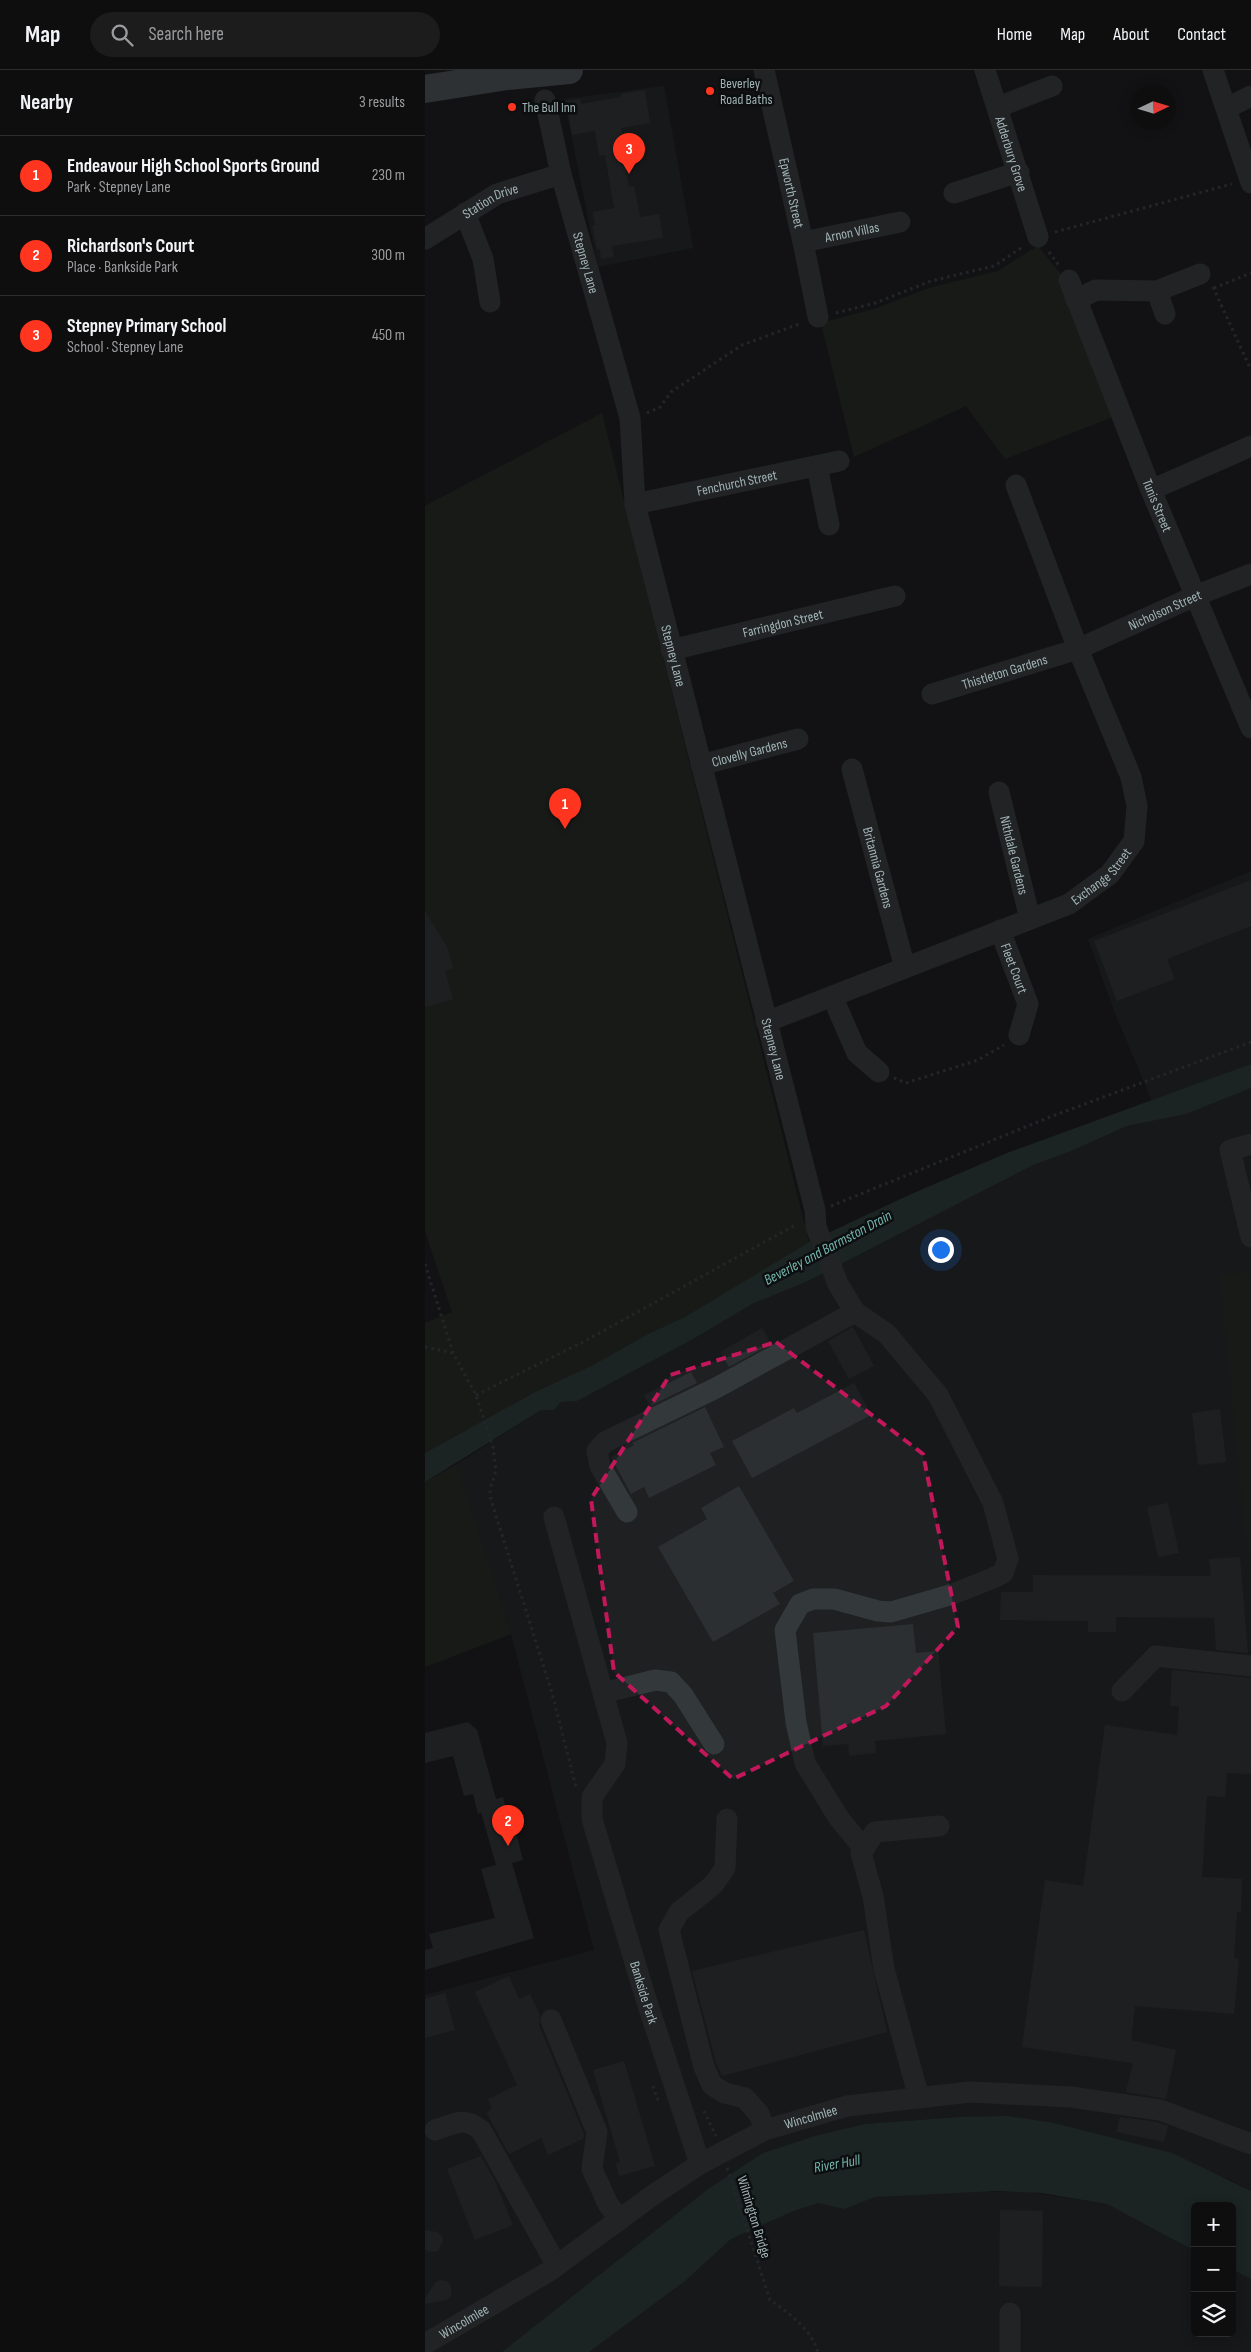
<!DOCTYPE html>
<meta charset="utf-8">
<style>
body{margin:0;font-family:"Sofia Sans Condensed",sans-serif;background:#1c1c1d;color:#f1f3f6}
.controls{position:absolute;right:15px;bottom:15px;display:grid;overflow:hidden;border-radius:8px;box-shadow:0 2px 12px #0003}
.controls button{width:45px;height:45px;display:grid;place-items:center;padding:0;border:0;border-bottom:1px solid #2e2e2f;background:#0e0e0f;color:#f1f3f6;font:25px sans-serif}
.compass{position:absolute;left:706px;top:15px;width:45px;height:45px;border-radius:50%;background:#0e0e0f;box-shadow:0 2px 12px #0003;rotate:86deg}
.you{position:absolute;left:515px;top:1179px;width:18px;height:18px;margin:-12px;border:4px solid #fff;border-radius:50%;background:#1a73e8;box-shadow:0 0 0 8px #1a73e833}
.badge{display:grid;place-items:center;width:32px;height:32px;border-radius:50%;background:#ff351f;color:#fff;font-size:16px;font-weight:700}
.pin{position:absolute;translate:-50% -41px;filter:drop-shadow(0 1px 2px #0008)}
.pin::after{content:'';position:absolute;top:26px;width:18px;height:15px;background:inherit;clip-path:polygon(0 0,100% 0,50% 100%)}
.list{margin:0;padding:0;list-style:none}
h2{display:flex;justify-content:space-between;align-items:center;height:65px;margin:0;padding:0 20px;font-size:21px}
h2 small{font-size:16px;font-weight:400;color:#9b9c9e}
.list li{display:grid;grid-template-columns:32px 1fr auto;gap:15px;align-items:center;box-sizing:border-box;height:80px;padding:0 20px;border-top:1px solid #2e2e2f}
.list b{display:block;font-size:19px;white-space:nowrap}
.list p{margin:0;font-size:16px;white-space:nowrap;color:#9b9c9e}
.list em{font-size:16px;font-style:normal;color:#9b9c9e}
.icon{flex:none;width:28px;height:28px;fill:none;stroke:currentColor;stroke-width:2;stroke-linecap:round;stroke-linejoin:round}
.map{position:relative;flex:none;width:826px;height:2282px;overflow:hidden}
header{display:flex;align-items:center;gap:30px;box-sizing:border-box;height:70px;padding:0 25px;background:#0e0e0f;border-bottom:1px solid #2e2e2f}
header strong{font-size:24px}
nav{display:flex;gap:28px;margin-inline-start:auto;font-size:18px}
.search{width:350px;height:45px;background:#1c1c1d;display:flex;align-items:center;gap:12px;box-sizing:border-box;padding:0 18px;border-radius:28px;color:#9b9c9e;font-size:19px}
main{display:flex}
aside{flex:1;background:#0e0e0f}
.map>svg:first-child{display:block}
</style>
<header>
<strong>Map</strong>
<div class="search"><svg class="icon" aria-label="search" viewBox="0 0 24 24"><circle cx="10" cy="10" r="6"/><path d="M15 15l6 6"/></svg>Search here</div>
<nav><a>Home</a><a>Map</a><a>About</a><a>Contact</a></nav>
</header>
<main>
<aside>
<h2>Nearby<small>3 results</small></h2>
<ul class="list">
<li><span class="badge">1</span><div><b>Endeavour High School Sports Ground</b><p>Park · Stepney Lane</p></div><em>230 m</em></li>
<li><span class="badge">2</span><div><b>Richardson's Court</b><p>Place · Bankside Park</p></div><em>300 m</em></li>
<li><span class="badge">3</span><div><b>Stepney Primary School</b><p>School · Stepney Lane</p></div><em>450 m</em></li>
</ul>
</aside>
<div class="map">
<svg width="826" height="2282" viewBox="0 0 826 2282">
<rect width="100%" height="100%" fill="#121314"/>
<path fill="#1e2021" d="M239 16 268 178 173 197 139 29Z
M826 801V994L727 1031 690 943 663 869Z
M826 1018V2121L803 2109 582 2046 534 2047 440 2054 393 2065 338 2083 283 2119 77 2282H0V1925L169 1880 86 1564 32 1394 116 1340H129L136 1332 152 1331 270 1268 327 1234 383 1211 608 1095 646 1081 702 1056 761 1044Z
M515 2122H602L682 2134 770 2181V2263H807V2199L826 2208V2282H164L260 2211 306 2169 366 2142 393 2133 419 2139 450 2127Z"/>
<path fill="#20241c" d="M613 176 639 208 693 345 580 389 541 336 429 387 396 253 449 239 504 218 573 201Z
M177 343 384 1172 260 1247 225 1263 168 1295 110 1322 0 1383V1253L27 1242 0 1161V436Z
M826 1202V1518L795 1204Z
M32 1394 86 1564 0 1597V1412Z"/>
<path fill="#273937" d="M826 994V1018L761 1044 702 1056 646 1081 608 1095 383 1211 327 1234 270 1268 152 1331 136 1332 129 1340H116L0 1412V1383L110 1322 168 1295 225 1263 260 1247 384 1172 484 1125 582 1083Z
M582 2046 629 2053 747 2083 826 2121V2209L807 2199V2136H770V2181L682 2134 616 2123 572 2121 450 2127 419 2139 393 2133 366 2142 306 2169 260 2211 164 2282H77L283 2119 338 2083 393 2065 440 2054 534 2047Z"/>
<path fill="#2c2f31" d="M220 20 225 53 196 58 201 82H198L204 117 209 116 215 147 234 144 238 168 187 176 189 187 176 189 175 179H172L167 156 170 155 168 142 189 138 180 85 174 86 170 61 147 65 141 31 155 29 156 34 196 27V24Z
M826 810V856L742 889 750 909 692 931 669 871Z
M0 841 22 877 28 898 20 901 28 929 0 937Z
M428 1257 449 1296 424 1309 403 1271Z
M337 1258 346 1274 304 1297 295 1282Z
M266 1302 272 1313 225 1336 219 1325Z
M429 1313 446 1345 327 1408 307 1371 369 1338 372 1343Z
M280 1337 299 1377 285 1383 291 1395 224 1428 219 1417 206 1424 186 1387 209 1375 207 1373Z
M795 1339 801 1392 773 1395 767 1343Z
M314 1416 369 1511 348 1523 355 1534 288 1572 233 1477 282 1449 276 1438Z
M743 1433 754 1483 733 1487 722 1437Z
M815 1487 823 1583 791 1580 789 1548 691 1547V1562H663V1551L575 1550 576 1522H608V1505L786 1506 784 1489Z
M488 1554 491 1583 513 1581 521 1664 450 1671 451 1683 424 1686 423 1674 398 1676 388 1563Z
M747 1600 826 1608V1704L802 1703 800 1727 782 1726 777 1807 817 1809 816 1842H812L809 1888 814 1889 809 1944 710 1936 706 1970 751 1980 741 2029 701 2022 708 1993 597 1977 620 1810 658 1816 680 1655 752 1665 754 1636H745Z
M43 1652 52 1660 71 1729 78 1727 86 1760 90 1759 98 1790 87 1793 109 1868 0 1900V1880L8 1878 4 1864 70 1848 56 1799 71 1795 56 1742 53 1744 48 1724 39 1726 28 1686 0 1693V1663Z
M439 1860 462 1962 297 2006 291 1993 267 1901Z
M84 1906 94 1929 105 1924 115 1945 114 1955 159 2064 158 2069 123 2085 116 2068 84 2084 61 2042 67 2039 63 2029 92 2015 50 1922Z
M20 1923 30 1960 0 1968V1929Z
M199 1991 230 2096 194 2106 191 2094 195 2092 168 2000Z
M695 2047 732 2052 743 2056 739 2072 691 2062Z
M56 2086 70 2111 88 2155 50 2170 22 2099Z
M575 2140 618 2141 617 2217 574 2216Z
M0 2160 12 2162 17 2166 18 2172 13 2181 6 2182 0 2180Z
M15 2210 22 2211 26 2215V2226L22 2230 0 2234V2228L10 2213Z"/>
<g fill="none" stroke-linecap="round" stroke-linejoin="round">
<path stroke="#393f41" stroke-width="3" stroke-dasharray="2.5 4" stroke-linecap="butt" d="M630 162 807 114
M624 182 635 197
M788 217 826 300
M789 218 826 203
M411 243 450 233 506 211 569 196 599 176
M222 343 235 337 246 322 317 275 377 253
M469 1008 481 1013 553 990 579 975
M406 1136 625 1047 826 972
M0 1194 28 1283 51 1325 68 1377 71 1400 65 1420 66 1430 127 1623 151 1717
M0 1277 28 1283
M51 1325 160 1271 372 1154
M228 2016 232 2029H235
M279 2041 291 2066
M302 2098 345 2230C364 2243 386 2259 393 2282"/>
<g stroke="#33383a" stroke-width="21">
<path id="s1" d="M339 0 378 172 393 247"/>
<path id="s2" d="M560 0 613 167"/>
<path d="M788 0 826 113"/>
<path id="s3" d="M120 30 136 104 205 348 210 434 390 1140 391 1157 413 1214 430 1242 462 1264 513 1325 568 1433 583 1489 578 1503 568 1508 528 1524 466 1542 453 1541 409 1529H388L375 1534 360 1560 371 1652 380 1693 413 1747 439 1779"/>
<path d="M573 37 627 16"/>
<path d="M802 38 826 26"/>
<path d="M529 123 594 102"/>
<path d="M40 143 58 189 65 232"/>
<path id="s4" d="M0 169 72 124 136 104"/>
<path id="s5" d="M378 172 475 152"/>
<path id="s6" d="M644 210 726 420 826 658"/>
<path d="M732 221 740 244"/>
<path d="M651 230 671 220 732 221 775 204"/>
<path d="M392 396 404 455"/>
<path d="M726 420 826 376"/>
<path id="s7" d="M210 434 414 391"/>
<path id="s8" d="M246 580 470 526"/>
<path id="s9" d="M507 624 653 579 770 526 826 504"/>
<path id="s10" d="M276 695 373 669"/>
<path id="s11" d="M427 699 480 898"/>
<path id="s12" d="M574 722 605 849"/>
<path id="s13" d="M575 860 603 934 594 965"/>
<path d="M407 926 432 983 454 1002"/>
<path id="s14" d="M341 952 644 834 685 804 709 771 712 736 706 707 653 579 591 415"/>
<path d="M826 1074 805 1080 826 1167"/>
<path d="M202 1442 175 1396 172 1381 180 1372 291 1318 430 1242"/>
<path id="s15" d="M129 1447 192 1673 190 1694 167 1727V1749L220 1926 275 2094"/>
<path d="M697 1621 731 1586 826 1596"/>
<path d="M178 1623 230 1610 246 1612 258 1625 289 1674"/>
<path d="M302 1749 300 1798 288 1815 254 1842 244 1860 279 1997 287 2015 300 2023 320 2028 334 2044 340 2060"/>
<path d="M126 1950 172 2062 167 2099 183 2134 195 2150"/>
<path d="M494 2028 459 1899 448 1826 436 1783 450 1762 514 1756"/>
<path d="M10 2060C29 2054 39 2046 56 2060L132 2196"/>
<path id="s16" d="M0 2274 123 2202 228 2125 275 2094 340 2060 422 2036 545 2022 646 2027 735 2040 826 2074"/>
<path d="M585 2282V2243"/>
</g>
<path stroke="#4f5759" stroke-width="28" d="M0 19 82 6 144 0"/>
</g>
<path d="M0 0H826V2282H0ZM351 1272 498 1384 533 1557 461 1636 308 1709 189 1602 166 1429 245 1305Z" fill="#121314" fill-opacity=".55" fill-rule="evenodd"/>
<path fill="none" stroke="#c2185b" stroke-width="4" stroke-dasharray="10 6" stroke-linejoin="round" d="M351 1272 498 1384 533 1557 461 1636 308 1709 189 1602 166 1429 245 1305Z"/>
<g fill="#ff351f" stroke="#0d0e0f" stroke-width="2">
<circle cx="285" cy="21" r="5"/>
<circle cx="87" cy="37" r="5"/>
</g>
<g text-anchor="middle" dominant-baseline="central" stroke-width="5" stroke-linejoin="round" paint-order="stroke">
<g font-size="14" fill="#a2b4b6" stroke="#0d0e0f" text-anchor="start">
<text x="295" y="13">Beverley<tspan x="295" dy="16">Road Baths</tspan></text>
<text x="97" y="37">The Bull Inn</text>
</g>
<g font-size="14" fill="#a2b4b6" stroke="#0d0e0f">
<text stroke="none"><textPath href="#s2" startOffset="88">Adderbury Grove</textPath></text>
<text stroke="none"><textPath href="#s1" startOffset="126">Epworth Street</textPath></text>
<text stroke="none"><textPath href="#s4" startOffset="76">Station Drive</textPath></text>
<text stroke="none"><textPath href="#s5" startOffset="50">Arnon Villas</textPath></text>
<text stroke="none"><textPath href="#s3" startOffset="168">Stepney Lane</textPath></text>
<text stroke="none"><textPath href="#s7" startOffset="104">Fenchurch Street</textPath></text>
<text stroke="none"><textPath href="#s6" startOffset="242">Tunis Street</textPath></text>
<text stroke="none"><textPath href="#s9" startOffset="248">Nicholson Street</textPath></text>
<text stroke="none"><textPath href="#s8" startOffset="115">Farringdon Street</textPath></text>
<text stroke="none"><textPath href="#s3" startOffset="572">Stepney Lane</textPath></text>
<text stroke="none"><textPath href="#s9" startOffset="76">Thistleton Gardens</textPath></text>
<text stroke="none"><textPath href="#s10" startOffset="50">Clovelly Gardens</textPath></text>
<text stroke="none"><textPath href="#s12" startOffset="65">Nithdale Gardens</textPath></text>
<text stroke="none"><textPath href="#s11" startOffset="102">Britannia Gardens</textPath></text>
<text stroke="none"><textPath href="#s14" startOffset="368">Exchange Street</textPath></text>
<text stroke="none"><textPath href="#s13" startOffset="41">Fleet Court</textPath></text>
<text stroke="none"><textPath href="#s3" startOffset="978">Stepney Lane</textPath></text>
<text stroke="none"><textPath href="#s15" startOffset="499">Bankside Park</textPath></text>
<text stroke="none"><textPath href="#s16" startOffset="450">Wincolmlee</textPath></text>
<text transform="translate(329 2147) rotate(73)">Wilmington Bridge</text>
<text stroke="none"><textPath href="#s16" startOffset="45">Wincolmlee</textPath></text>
</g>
<g font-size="15" font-style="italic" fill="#75b6af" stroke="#0d0e0f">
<text transform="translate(403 1178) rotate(-28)">Beverley and Barmston Drain</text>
<text transform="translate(412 2094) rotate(-10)">River Hull</text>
</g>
</g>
</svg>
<div class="controls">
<button>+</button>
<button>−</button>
<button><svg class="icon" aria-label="layers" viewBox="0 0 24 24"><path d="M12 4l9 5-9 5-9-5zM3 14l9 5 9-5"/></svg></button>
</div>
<svg class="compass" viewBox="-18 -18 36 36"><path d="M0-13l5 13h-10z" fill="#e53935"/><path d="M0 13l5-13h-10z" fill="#9b9c9e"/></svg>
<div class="you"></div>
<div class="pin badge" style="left:140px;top:759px">1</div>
<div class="pin badge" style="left:83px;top:1776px">2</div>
<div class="pin badge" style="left:204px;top:104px">3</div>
</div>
</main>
